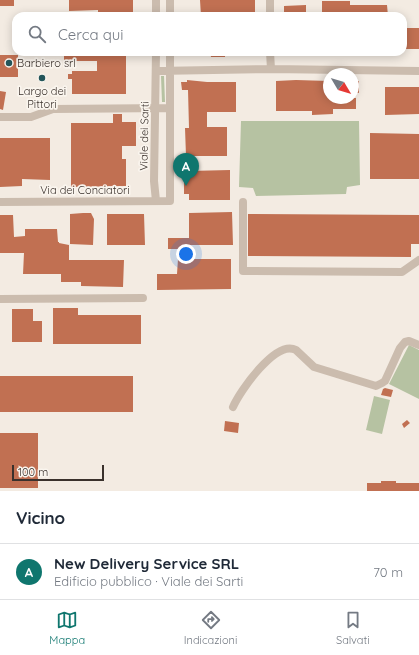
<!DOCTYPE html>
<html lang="it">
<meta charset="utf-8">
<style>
body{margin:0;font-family:Quicksand,sans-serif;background:#f6f6f7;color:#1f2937}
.compass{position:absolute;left:323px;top:68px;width:36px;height:36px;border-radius:50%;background:#fff;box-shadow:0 2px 10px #0003;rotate:128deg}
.scale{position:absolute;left:12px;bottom:10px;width:92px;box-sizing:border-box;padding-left:4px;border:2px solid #3a312c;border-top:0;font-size:11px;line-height:14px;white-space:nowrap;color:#3a312c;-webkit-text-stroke:3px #faf5ee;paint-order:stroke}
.you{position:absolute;left:186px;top:254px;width:14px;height:14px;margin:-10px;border:3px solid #fff;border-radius:50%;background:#1a73e8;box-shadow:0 0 0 6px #1a73e833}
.badge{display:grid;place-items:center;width:26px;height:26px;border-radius:50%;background:#0f766e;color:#fff;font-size:13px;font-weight:700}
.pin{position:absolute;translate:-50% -33px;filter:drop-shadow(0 1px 2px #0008)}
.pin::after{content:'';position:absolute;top:21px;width:14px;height:12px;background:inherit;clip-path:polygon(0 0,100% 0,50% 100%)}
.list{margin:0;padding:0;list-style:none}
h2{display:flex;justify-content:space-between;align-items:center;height:52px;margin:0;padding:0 16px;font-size:17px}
h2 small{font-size:13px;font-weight:400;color:#747a83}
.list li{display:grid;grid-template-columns:26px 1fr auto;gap:12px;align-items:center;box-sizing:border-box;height:56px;padding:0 16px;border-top:1px solid #e0e1e3}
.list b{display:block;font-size:15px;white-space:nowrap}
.list p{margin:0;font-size:13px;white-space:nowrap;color:#747a83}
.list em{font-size:13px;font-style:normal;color:#747a83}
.icon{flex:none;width:22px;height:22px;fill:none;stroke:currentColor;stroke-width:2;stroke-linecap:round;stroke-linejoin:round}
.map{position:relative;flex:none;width:419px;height:491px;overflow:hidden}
.search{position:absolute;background:#fff;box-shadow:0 2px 10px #0003;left:12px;right:12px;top:12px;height:44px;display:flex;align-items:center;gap:10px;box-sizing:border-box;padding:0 14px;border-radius:12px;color:#747a83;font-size:15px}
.sheet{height:108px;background:#fff}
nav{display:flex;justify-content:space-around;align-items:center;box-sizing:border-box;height:56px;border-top:1px solid #e0e1e3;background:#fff;font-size:11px;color:#747a83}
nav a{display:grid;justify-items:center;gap:2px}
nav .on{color:#0f766e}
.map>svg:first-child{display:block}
</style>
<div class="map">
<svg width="419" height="491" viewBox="0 0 419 491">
<rect width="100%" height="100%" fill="#f3ebe2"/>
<path fill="#b6c2a2" d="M161 76H164L165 102H162Z
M241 121H359L360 185 347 187 346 194 256 196 253 188 239 187Z
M409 345 419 350V399L389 384Z
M374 396 390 400 382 434 366 430Z"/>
<path fill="#c17052" d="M0 0H14V6H0Z
M69 0H133V13L125 12 98 14V10L69 11Z
M200 0H255V16H201Z
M322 1H350V5H387L388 16H322Z
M306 5V16H284V6Z
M403 28H419V49H403Z
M64 52H126V94H72V79H68V74H72V71H97V61H64Z
M210 52H225V57H211Z
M0 55H18V77H0Z
M187 80 207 82H236V112H207V127H227V156H186L185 128H189L188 90H182L181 82H187Z
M296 80 329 81V98H356V109H333V114L312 115V111H276V81Z
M353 81H359V93L353 92Z
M385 87H419V114L385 115Z
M0 91 6 92 3 110 0 109Z
M113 114H122V122H136V146H122V159H126V186L71 187V123H113Z
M370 133 419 134V179H370Z
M0 138H50V180L22 179V186L0 187Z
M230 170V200H189V194H184V177L189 176V171Z
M232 212 233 245H183V249H168V238H189V213Z
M83 213H91L94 219 93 245 70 244V214Z
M107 214H144L145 245H107Z
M248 214 419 215V244H411V257L248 256Z
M0 215H13L14 237 25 236V229H57L58 242H59V243L69 245V260H124L123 287 81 286V282H61V274H23L24 253H0Z
M178 259H231V289L157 290V274H177Z
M53 308H78V315H141V344H53Z
M12 309H33V321H42V342H12Z
M0 376H133V412H0Z
M385 388 393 390 391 397 381 395 383 389Z
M407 420 410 423 404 428 402 424Z
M225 421 239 423 238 433 224 431Z
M0 433H38V488H0Z
M381 481H396V483H419V491H367V483H381Z"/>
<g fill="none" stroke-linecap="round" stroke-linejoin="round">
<path stroke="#cbbcae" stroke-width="8" d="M170 0V16
M270 0V16
M156 16V0
M270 52 271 69
M156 71 271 69 419 71
M0 117H31L53 109 169 108
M156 201 154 181 156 52
M0 202 170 201V52
M243 202V271L402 272 419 260
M0 299 143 298
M233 407C240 391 276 339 296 350L314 367 376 386 382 383 385 381 400 348 405 342 409 341 419 345"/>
</g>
<g fill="#23555a" stroke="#faf5ee" stroke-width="1.5">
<circle cx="9" cy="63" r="4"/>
<circle cx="42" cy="78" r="4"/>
</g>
<g text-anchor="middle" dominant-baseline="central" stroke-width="3.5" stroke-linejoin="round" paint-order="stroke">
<g font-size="11" fill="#3a312c" stroke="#faf5ee" text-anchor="start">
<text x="17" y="63">Barbiero srl</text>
<text x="42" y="91" text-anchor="middle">Largo dei<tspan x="42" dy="13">Pittori</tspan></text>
</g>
<g font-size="11" fill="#3a312c" stroke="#faf5ee">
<text transform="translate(144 136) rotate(-89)">Viale dei Sarti</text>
<text x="85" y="190">Via dei Conciatori</text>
</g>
</g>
</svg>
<svg class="compass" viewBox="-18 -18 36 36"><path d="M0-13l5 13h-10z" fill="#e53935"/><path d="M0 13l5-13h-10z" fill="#747a83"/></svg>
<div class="scale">100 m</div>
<div class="you"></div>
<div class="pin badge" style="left:186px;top:186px">A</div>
<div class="search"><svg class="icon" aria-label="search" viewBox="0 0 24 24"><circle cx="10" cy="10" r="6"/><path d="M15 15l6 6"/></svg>Cerca qui</div>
</div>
<section class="sheet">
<h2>Vicino<small></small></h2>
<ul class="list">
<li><span class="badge">A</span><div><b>New Delivery Service SRL</b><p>Edificio pubblico · Viale dei Sarti</p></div><em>70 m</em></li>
</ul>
</section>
<nav>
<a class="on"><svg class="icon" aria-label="map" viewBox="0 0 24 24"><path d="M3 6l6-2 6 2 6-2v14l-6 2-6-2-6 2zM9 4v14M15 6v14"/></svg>Mappa</a>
<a><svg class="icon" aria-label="directions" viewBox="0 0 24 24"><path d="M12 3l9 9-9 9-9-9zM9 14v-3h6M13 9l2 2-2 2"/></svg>Indicazioni</a>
<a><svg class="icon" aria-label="saved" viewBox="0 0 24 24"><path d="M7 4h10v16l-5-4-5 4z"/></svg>Salvati</a>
</nav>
